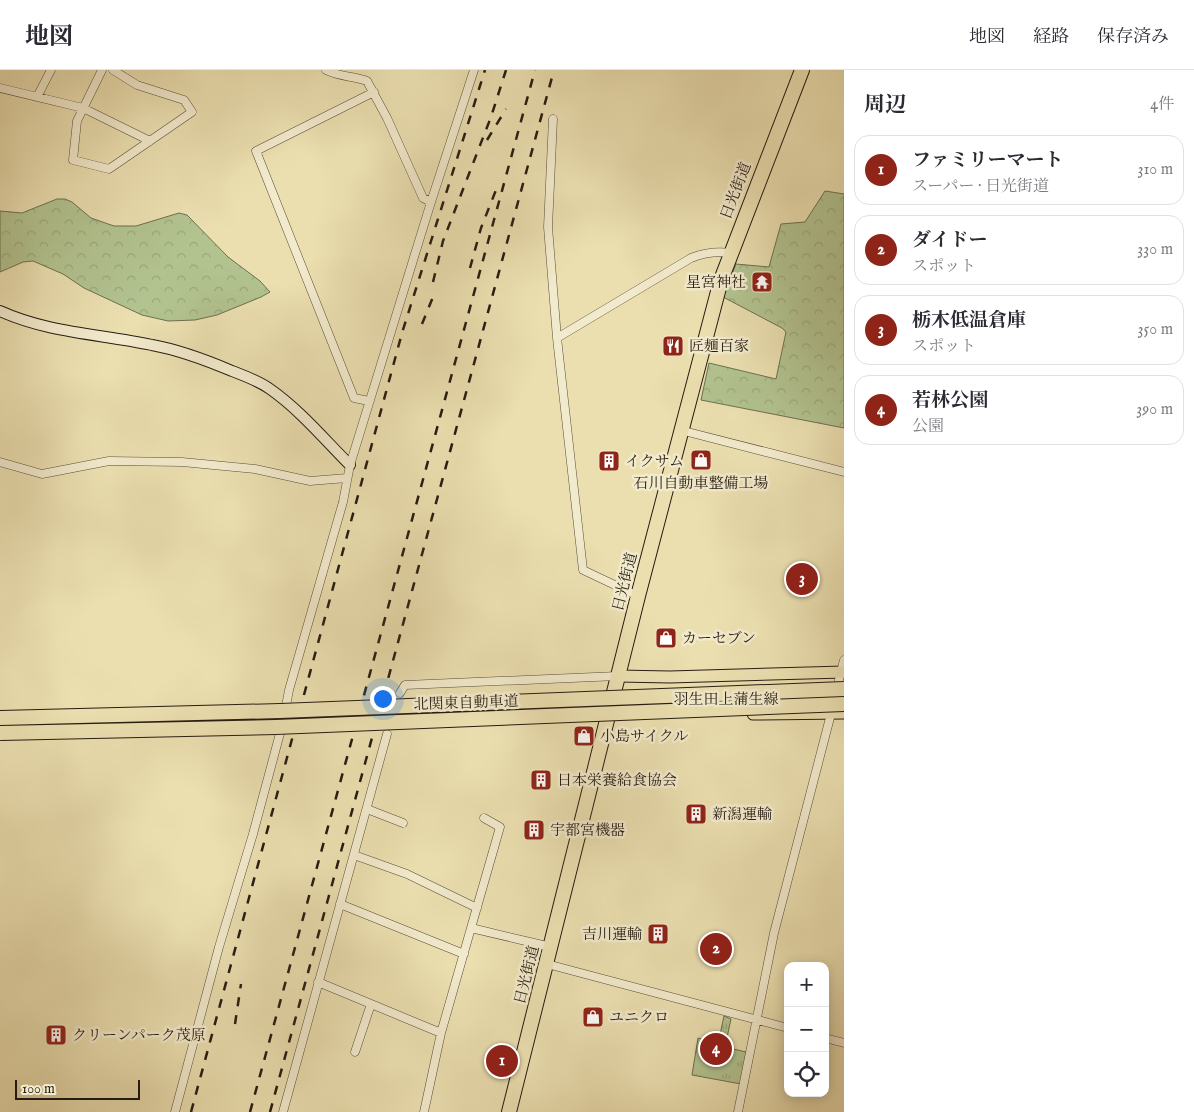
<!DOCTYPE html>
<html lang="ja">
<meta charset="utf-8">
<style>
body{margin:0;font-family:"IM FELL English","Noto Serif JP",serif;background:#f2f2f3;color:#2b2b33}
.controls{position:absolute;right:15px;bottom:15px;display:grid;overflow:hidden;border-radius:10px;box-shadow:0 2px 12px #0003}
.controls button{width:45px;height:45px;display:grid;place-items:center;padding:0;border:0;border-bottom:1px solid #e1e1e2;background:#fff;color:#2b2b33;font:25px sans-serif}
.scale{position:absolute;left:15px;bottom:12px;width:125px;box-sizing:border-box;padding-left:5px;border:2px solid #251c12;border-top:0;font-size:14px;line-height:18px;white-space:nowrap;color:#251c12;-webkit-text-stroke:4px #f2eacc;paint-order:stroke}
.you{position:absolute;left:382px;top:628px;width:18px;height:18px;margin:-12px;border:4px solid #fff;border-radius:50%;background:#1a73e8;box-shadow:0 0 0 8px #1a73e833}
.badge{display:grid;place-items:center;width:32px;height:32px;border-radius:50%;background:#8f2418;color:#fff;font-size:16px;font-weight:700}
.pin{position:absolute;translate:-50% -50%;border:2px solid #fff;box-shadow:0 1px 5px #0006}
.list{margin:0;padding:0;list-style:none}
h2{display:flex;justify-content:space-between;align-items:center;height:65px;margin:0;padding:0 20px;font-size:21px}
h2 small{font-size:16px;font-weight:400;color:#7c7c81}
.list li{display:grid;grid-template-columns:32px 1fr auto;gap:15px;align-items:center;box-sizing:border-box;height:70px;margin:0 10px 10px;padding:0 10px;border:1px solid #e1e1e2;border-radius:15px}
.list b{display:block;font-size:19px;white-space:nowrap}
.list p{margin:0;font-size:16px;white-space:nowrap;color:#7c7c81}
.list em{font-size:16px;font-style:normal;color:#7c7c81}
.icon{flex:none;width:28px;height:28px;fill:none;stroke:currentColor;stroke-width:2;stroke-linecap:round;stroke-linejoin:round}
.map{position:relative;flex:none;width:844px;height:1042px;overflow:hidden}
header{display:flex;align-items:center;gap:30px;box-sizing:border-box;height:70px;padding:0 25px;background:#fff;border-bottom:1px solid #e1e1e2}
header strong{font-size:24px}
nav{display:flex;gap:28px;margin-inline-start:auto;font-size:18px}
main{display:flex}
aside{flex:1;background:#fff}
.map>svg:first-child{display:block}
</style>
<header>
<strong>地図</strong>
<nav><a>地図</a><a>経路</a><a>保存済み</a></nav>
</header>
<main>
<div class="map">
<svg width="844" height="1042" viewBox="0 0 844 1042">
<defs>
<pattern id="forest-crowns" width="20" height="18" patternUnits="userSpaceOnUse" patternTransform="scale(1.25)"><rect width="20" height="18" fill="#b2c390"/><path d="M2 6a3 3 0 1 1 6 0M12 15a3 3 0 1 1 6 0" fill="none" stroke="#99a77b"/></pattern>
<pattern id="park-tufts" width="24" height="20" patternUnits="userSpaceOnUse" patternTransform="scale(1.25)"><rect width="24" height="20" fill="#b2c390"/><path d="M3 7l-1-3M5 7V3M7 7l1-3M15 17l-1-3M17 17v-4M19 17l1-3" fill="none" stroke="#99a77b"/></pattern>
</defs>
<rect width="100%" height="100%" fill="#ebdfb0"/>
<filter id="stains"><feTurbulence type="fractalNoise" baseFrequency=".004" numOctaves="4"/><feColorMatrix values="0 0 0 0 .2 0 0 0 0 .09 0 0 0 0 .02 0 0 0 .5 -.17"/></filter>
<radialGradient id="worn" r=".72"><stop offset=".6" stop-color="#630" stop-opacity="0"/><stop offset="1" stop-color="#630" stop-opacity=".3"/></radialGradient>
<path fill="url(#forest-crowns)" stroke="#6c7051" d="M825 121 844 124V358L701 330 709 293 776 309 786 262 782 258 723 227 736 194 769 197 781 154 805 152Z
M57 129H65L72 132 91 148 114 156H136L179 143 187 145 228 187 260 211 270 222 261 227 217 245 195 250 168 251 142 245 84 218 63 204 33 191 23 192 0 202V141L22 143Z"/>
<path fill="url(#park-tufts)" stroke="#6c7051" d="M724 946 731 949 725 977 746 982 741 1014 692 1005 698 968 718 974Z"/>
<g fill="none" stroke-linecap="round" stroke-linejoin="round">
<g stroke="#564d3a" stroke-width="9">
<path id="street" d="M102 0 77 51 73 90 109 99 192 42 184 30 137 15 113 0
M326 0C340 7 353 6 367 11L387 48 423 128 431 132
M0 18 83 38 150 71
M37 27 51 0
M553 49 548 157 557 268 583 500 638 526
M557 268 691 188C704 183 715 181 730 183
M369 331 354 328 256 81 374 22
M680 360 844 402
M0 392 42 404 109 391 182 392 255 399 310 411 347 408
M836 622 844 590
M400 623 405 615 618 606
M367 739 403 753
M354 785 407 804 477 838
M340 834 464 884
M471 858 500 757 484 748
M547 894 788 958
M318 912 441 963
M825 968 844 973
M355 982 371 934
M175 1042 219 877 253 764 283 652 289 620 343 432 350 395 431 132 474 0
M283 1042 387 664
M424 1042 441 963 471 858 551 877
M738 1042 774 863 832 640"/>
</g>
<g stroke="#251c12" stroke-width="12">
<path id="secondary" d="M0 241C48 263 101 264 152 275 180 280 206 290 232 301 245 306 259 311 270 319 300 340 325 370 350 395"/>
</g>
<g stroke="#251c12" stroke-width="13">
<path id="primary" d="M618 606 670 607 844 602
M753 644 844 643"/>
</g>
<g stroke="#251c12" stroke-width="16">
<path id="highway" d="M509 1042 638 526 721 210 802 0"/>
</g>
<use href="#street" stroke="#f2eacc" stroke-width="8"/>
<use href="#secondary" stroke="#f2eacc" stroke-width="10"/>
<use href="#primary" stroke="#ebdfb0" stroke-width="11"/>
<use href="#highway" stroke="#ebdfb0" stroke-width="14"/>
<path stroke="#251c12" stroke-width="2.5" stroke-dasharray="9 9" stroke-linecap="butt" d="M487 70 506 39
M470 198 481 158 496 120
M433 212 443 171 491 47 506 0
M422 254 433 227
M235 954 241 914
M191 1042 402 263 485 0
M250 1042 535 0
M270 1042 554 0"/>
<g stroke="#251c12" stroke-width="16" stroke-linecap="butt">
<path id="highway-bridge" d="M0 648 280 641 844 619
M0 663 276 657 844 634"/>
</g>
<use href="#highway-bridge" stroke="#ebdfb0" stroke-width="14"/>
</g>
<defs>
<g id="temple-square" transform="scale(1.125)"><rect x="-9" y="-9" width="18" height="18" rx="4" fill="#8f2418" stroke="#f2eacc"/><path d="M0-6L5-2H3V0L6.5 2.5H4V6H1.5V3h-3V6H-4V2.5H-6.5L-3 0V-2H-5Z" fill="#fff"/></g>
<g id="restaurant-square" transform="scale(1.125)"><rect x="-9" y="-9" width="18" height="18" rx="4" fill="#8f2418" stroke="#f2eacc"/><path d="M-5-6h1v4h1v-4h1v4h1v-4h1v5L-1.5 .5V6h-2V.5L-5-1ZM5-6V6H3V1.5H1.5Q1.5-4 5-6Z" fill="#fff"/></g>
<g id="shop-square" transform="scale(1.125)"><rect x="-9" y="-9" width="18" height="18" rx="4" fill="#8f2418" stroke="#f2eacc"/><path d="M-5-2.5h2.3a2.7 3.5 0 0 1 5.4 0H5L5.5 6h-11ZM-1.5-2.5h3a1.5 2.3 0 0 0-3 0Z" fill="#fff"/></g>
<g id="building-square" transform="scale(1.125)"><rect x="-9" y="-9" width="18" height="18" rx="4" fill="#8f2418" stroke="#f2eacc"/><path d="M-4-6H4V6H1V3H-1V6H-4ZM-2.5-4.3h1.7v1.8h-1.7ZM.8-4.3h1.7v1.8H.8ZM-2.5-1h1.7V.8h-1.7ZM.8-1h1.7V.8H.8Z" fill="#fff"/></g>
</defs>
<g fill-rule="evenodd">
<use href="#temple-square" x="762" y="212"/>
<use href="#restaurant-square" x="673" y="276"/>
<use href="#shop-square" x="701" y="390"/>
<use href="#building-square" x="609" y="391"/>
<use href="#shop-square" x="666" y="568"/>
<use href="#shop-square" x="584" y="666"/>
<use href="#building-square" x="541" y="710"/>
<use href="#building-square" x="696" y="744"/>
<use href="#building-square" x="534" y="760"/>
<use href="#building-square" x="658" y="864"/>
<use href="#shop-square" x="593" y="947"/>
<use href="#building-square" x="56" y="965"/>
</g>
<g text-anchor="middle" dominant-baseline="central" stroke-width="5" stroke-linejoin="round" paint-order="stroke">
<g font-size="15" fill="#251c12" stroke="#f2eacc">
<text transform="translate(736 121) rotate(-69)">日光街道</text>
<text transform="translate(625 512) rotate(-76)">日光街道</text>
<text x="726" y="629">羽生田上蒲生線</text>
<text transform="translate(466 633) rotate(-2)">北関東自動車道</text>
<text transform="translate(527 905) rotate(-76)">日光街道</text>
</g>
<g font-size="15" fill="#251c12" stroke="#f2eacc" text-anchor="start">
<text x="746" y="212" text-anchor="end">星宮神社</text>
<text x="689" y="276">匠麺百家</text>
<text x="625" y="391">イクサム</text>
<text x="701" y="413" text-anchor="middle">石川自動車整備工場</text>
<text x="682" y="568">カーセブン</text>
<text x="600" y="666">小島サイクル</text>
<text x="557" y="710">日本栄養給食協会</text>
<text x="712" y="744">新潟運輸</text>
<text x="550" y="760">宇都宮機器</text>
<text x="642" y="864" text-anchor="end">吉川運輸</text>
<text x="609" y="947">ユニクロ</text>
<text x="72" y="965">クリーンパーク茂原</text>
</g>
</g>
<rect width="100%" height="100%" filter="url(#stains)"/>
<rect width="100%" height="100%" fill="url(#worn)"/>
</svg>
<div class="controls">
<button>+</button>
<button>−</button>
<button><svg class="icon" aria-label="locate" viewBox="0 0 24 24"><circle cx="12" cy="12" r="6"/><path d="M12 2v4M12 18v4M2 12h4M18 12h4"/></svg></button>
</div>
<div class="scale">100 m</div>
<div class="you"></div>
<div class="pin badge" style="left:502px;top:991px">1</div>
<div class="pin badge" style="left:716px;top:879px">2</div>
<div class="pin badge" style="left:802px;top:509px">3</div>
<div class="pin badge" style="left:716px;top:979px">4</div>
</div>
<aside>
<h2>周辺<small>4件</small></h2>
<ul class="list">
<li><span class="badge">1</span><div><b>ファミリーマート</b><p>スーパー · 日光街道</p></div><em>310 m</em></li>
<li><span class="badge">2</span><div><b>ダイドー</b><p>スポット</p></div><em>330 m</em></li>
<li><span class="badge">3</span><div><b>栃木低温倉庫</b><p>スポット</p></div><em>350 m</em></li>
<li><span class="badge">4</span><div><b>若林公園</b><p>公園</p></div><em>390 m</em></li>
</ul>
</aside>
</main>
